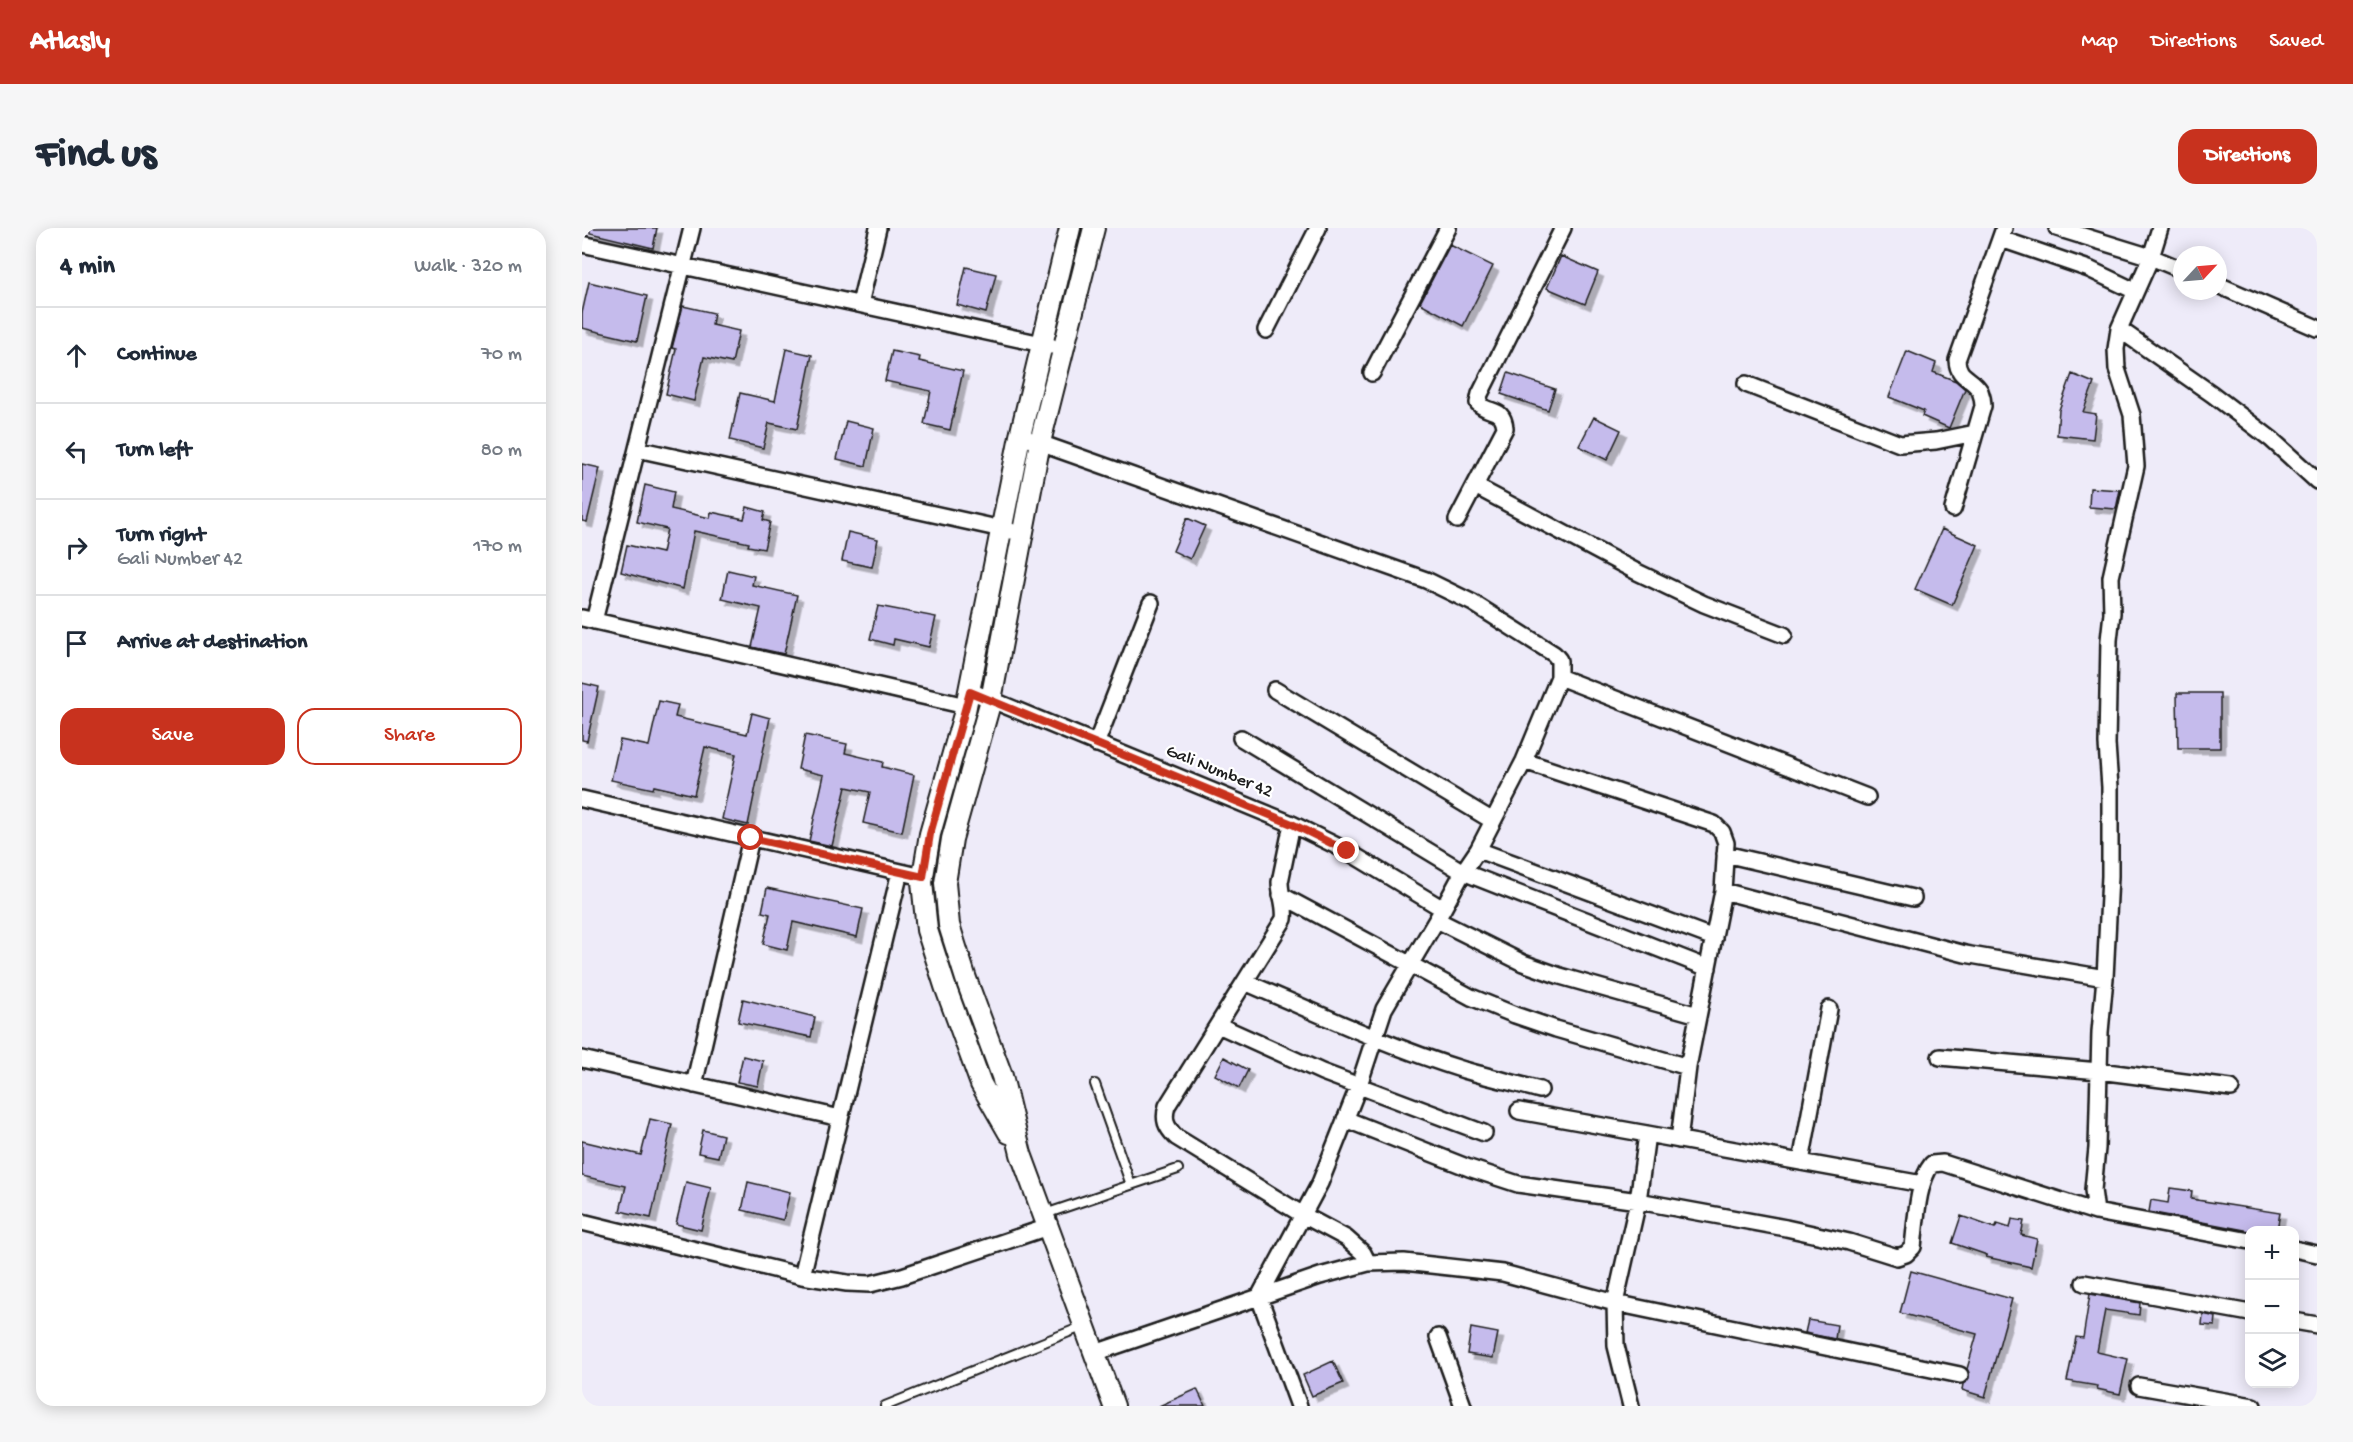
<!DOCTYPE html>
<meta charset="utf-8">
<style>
body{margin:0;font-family:"Gochi Hand",sans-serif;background:#f6f6f7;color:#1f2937}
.controls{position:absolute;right:18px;bottom:18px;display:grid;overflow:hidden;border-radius:12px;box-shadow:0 3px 15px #0003}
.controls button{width:54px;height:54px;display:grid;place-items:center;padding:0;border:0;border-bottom:2px solid #e0e1e3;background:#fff;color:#1f2937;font:30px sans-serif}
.compass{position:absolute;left:1591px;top:18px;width:54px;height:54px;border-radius:50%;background:#fff;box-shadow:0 3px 15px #0003;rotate:64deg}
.stop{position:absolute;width:18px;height:18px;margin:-14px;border:4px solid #c8321e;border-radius:50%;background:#fff}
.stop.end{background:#c8321e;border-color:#fff;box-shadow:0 2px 6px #0008}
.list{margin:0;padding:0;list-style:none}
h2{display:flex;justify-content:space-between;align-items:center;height:78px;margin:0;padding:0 24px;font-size:26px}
h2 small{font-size:20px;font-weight:400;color:#747a83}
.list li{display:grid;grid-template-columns:39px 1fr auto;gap:18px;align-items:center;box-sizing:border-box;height:96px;padding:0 24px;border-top:2px solid #e0e1e3}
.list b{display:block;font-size:22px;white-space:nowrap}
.list p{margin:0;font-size:20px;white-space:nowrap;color:#747a83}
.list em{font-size:20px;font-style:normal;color:#747a83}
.actions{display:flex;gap:12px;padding:18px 24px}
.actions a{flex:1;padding:14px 0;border:2px solid #c8321e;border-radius:18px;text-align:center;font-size:21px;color:#c8321e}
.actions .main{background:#c8321e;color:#fff}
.icon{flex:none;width:33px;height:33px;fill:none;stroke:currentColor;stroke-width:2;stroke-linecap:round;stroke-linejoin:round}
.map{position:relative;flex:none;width:1735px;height:1178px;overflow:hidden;border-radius:18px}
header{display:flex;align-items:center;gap:36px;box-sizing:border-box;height:84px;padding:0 30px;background:#c8321e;color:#fff}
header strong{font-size:28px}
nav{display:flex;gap:33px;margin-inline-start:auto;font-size:21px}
.intro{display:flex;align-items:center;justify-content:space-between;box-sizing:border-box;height:144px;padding:0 36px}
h1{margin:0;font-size:42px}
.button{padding:15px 27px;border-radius:18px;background:#c8321e;color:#fff;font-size:21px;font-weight:700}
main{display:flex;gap:36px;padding:0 36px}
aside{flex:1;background:#fff;border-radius:18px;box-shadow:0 3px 15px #0003}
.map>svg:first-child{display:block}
</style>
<header>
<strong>Atlasly</strong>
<nav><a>Map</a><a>Directions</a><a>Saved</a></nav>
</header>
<div class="intro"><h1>Find us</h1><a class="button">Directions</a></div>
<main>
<aside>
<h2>4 min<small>Walk · 320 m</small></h2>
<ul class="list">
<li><svg class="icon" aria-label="ahead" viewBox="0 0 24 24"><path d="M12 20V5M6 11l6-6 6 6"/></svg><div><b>Continue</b></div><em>70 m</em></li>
<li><svg class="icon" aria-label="left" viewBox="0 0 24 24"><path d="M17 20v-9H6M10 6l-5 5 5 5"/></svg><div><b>Turn left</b></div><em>80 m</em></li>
<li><svg class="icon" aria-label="right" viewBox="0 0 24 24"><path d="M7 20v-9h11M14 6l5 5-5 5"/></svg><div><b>Turn right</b><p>Gali Number 42</p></div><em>170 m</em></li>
<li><svg class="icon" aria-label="arrive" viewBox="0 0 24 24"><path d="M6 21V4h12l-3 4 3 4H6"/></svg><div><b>Arrive at destination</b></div></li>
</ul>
<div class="actions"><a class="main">Save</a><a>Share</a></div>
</aside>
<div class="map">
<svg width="1735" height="1178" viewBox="0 0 1735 1178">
<defs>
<filter id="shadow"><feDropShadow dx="5.5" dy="5.5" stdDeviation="0" flood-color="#0004"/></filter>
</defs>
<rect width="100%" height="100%" fill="#eeebf9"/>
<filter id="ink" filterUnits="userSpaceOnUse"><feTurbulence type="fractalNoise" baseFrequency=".0167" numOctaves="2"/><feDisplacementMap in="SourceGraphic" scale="12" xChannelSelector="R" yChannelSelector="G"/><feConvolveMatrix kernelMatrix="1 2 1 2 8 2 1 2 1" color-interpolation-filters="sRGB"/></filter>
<g filter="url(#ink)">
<path fill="#c5bbec" stroke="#1c1c1c" stroke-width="1.5" filter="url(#shadow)" d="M8 0H75L71 20 8 5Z
M868 17 911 38 881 98 838 75Z
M979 28 1016 44 1003 76 965 60Z
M384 39 414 46 404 85 375 77Z
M7 54 65 68 55 113 0 100V85Z
M101 78 132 85 130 97 157 103 150 135 122 129 112 173 84 166 94 121 90 120Z
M204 121 230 127 215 201 187 195 181 220 148 212 158 165 193 173Z
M310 123 338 129 337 133 381 143 368 202 342 196 349 163 303 153Z
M1325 123 1354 135 1351 144 1374 153 1383 161 1367 200 1340 188 1342 183 1307 169Z
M926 145 973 161 966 182 919 166Z
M1490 146 1512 155 1501 184 1514 186 1511 211 1475 207 1477 182Z
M1012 189 1039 202 1025 232 997 218Z
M264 193 292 200 284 238 255 231Z
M0 236 18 240 5 294 0 293Z
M63 257 92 264 89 281 128 290 129 284 162 291 165 279 183 284 181 292 188 294 182 321 166 318 167 315 112 303 101 361 39 344 45 317 80 325 85 301 55 294Z
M1508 260 1538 262 1534 281 1507 279Z
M605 290 623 298 608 331 591 323Z
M1360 301 1396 317 1370 377 1333 361Z
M266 304 296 311 290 339 260 333Z
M146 342 172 348 170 357 215 367 202 426 170 419 179 380 140 371Z
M296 378 354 389 347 419 312 411 311 417 288 411Z
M0 455 17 459 5 513 0 512Z
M1595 465H1638V520H1596Z
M77 473 96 477 93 489 165 506 170 485 188 490 166 597 140 591 154 526 123 519 112 567 72 558 71 561 29 552 38 512 67 518Z
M223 507 265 516 263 525 301 534 300 539 332 547 320 604 281 595 288 564 264 559 250 618 227 613 242 547 216 541Z
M185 660 281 681 275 709 211 694 205 722 181 716 188 686 180 684Z
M161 771 233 789 229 809 156 794Z
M161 828 181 833 176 858 155 854Z
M642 829 666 842 657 860 633 847Z
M68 891 90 896 69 990 38 983 44 958 0 948V913L59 927Z
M121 902 141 907 136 929 116 925Z
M104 954 129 960 119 1002 94 996Z
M166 954 208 964 201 992 160 982Z
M1588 960 1610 963 1609 971 1698 985 1695 1002 1668 1003 1567 984 1569 972 1586 975Z
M1379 988 1413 1000 1415 996 1428 1000 1430 991 1442 993 1439 1007 1455 1011 1449 1039 1404 1029 1405 1027 1370 1015Z
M1329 1043 1430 1071 1403 1169 1380 1162 1381 1156 1387 1150 1385 1141 1395 1106 1318 1085Z
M1508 1066 1558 1075 1557 1087 1523 1082 1515 1124 1546 1131 1538 1166 1515 1161 1516 1158 1485 1153 1494 1109 1501 1110Z
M1621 1086 1634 1089 1633 1098 1620 1097Z
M1226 1092 1255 1097 1253 1111 1223 1105Z
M889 1100 916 1105 911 1130 885 1126Z
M751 1133 761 1155 730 1168 721 1147Z
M615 1161 623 1178H577Z"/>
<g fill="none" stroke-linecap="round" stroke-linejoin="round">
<g stroke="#1c1c1c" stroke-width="12">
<path id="service" d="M513 856 549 957
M463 986 596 941
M303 1178 502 1098"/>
</g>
<g stroke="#1c1c1c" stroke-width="20">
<path id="minor" d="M1475 0 1569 29 1600 42
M1578 0 1569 29 1537 101 1534 121 1535 141 1550 187 1554 238 1529 349 1530 385 1527 412 1525 516 1528 559V648L1523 750 1518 804 1515 920 1511 962 1514 984 1668 1013
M1419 11 1507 41 1553 63
M0 16 469 118
M1636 57 1735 100
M278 76 296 0
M1537 101 1630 166 1689 211 1735 253
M684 102 736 0
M790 145 866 0
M1164 156 1318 216 1354 213 1393 205
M438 208 844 352 891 375 972 426 977 432V449L942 533 896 622 881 644 861 681 802 781 777 857 738 955 677 1069
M55 221 429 303
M893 258 1053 343 1122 376 1202 407
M1371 281 1401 178C1401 173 1400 168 1398 163 1390 149 1376 151 1375 132L1422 0
M875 292 923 200C921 178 907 187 896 175L898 166 981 0
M0 390 384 478
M12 393 110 0
M977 449 1285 569
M693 462 911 593
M388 463 710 596 765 623 861 681
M659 510 881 644 1126 740
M514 516 569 375
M942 533 1132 596 1140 604 1144 615 1141 663 1106 839
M0 571 341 649
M710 596 698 654C698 667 704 678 702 691L585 878C581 892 584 899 594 909L721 987 764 1010 781 1025 786 1035
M896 622 1132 710
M1143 626 1331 670
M1141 663 1383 726 1523 750
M699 667 889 769 933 787 974 801 1106 839 1097 912
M855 692 941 735 978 748 1116 787
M663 754C735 785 807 819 882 842 907 849 932 855 958 862
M636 797 740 844 902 905
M1358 829 1517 843 1649 860
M0 831 258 890
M112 857 169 610
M937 883 1065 906
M763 891 887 940 936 956 1056 973 1065 906 1340 956
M1219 934 1247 781
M0 994 220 1048 265 1055 288 1056 320 1048 466 999
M1712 1021 1735 1026
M220 1048 318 644
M1502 1055 1668 1085
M677 1069 738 1048 786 1035 822 1034 921 1045 1033 1075 1056 973 1204 1000 1267 1014 1315 1029 1324 1026 1331 1019C1334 995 1335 954 1350 936L1361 935 1514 984
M1712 1093 1735 1097
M856 1109 881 1178
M513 1125 677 1069 717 1178
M1557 1158 1671 1178
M1049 1178 1034 1118 1033 1075 1378 1147"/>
</g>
<g stroke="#1c1c1c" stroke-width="24">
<path id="tertiary" d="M512 0 458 214 409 472 370 611 363 655 367 697 384 751 420 848 439 926 532 1178
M427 905 399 856 363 758 345 702 340 654 348 606 383 483 438 208 488 0"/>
</g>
<use href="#service" stroke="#fff" stroke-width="8"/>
<use href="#minor" stroke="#fff" stroke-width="15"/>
<use href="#tertiary" stroke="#fff" stroke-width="20"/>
</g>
</g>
<g fill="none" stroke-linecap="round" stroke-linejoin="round" filter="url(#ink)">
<path stroke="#c8321e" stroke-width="8" d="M169 610 341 649 348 606 388 464 710 596 765 623"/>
</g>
<g text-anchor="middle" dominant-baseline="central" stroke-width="4.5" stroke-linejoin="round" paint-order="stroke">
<g font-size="18" fill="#1c1c1c" stroke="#fff">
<text transform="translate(637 544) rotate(22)">Gali Number 42</text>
</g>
</g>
</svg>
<div class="controls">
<button>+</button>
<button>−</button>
<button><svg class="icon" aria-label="layers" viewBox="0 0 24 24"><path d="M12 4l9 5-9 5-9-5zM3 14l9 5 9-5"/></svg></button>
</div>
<svg class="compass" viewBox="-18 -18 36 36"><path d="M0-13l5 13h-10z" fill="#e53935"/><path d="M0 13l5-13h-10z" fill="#747a83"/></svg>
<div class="stop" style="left:169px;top:610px"></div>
<div class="stop end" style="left:765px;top:623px"></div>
</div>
</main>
